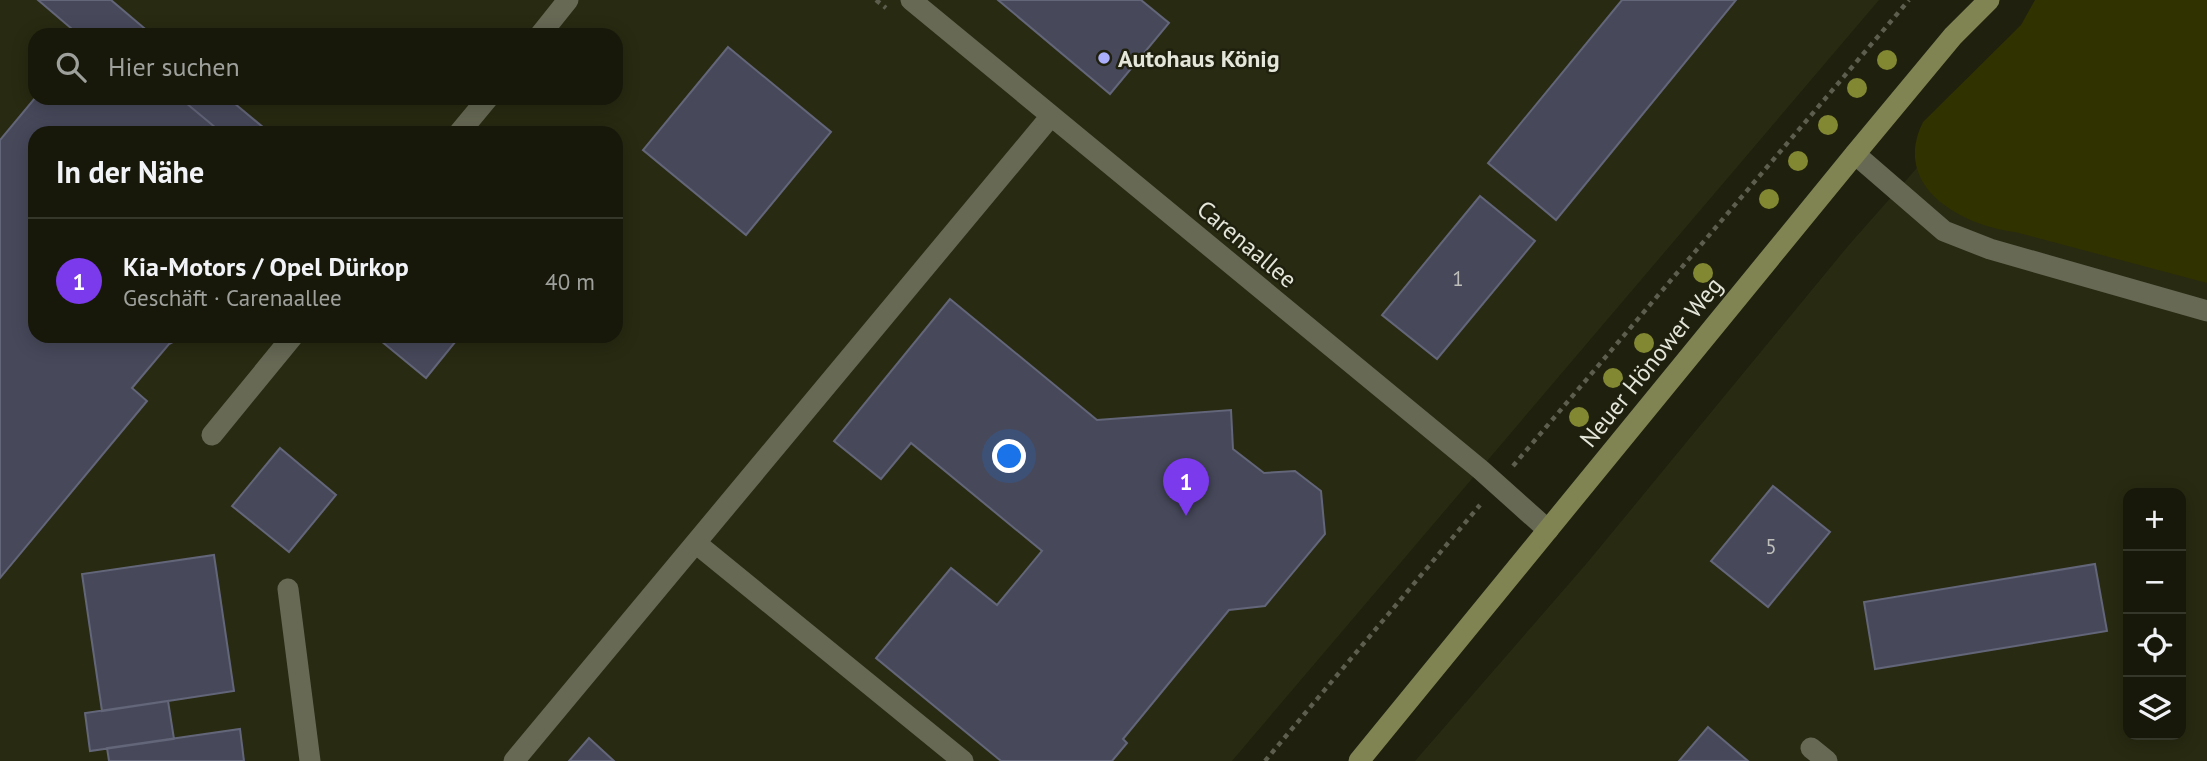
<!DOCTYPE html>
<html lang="de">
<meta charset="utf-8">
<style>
body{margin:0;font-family:"PT Sans",sans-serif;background:#242518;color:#f1f3f6}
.controls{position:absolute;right:21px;bottom:21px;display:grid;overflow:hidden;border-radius:14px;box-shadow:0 4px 18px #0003}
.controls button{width:63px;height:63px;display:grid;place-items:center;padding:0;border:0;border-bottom:2px solid #36372b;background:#17180a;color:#f1f3f6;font:35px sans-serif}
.you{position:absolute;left:1010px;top:457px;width:24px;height:24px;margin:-18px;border:5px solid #fff;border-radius:50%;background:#1a73e8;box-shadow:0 0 0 10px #1a73e833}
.badge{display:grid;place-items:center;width:46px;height:46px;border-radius:50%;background:#7c3aed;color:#fff;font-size:23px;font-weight:700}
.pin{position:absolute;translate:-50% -58px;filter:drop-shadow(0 2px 4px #0008)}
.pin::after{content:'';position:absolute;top:37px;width:24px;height:21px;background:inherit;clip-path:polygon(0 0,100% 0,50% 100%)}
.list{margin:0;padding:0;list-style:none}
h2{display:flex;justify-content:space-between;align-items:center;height:91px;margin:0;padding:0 28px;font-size:30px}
h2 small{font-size:23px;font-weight:400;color:#9ea09c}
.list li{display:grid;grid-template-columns:46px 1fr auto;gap:21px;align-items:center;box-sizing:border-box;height:126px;padding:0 28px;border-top:2px solid #36372b}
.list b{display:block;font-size:26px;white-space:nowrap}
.list p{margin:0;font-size:23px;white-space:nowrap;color:#9ea09c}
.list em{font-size:23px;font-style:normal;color:#9ea09c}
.icon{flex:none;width:38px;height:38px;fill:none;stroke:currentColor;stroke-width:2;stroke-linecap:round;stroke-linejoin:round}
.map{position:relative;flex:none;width:2207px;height:761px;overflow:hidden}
.search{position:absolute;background:#17180a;box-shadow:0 4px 18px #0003;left:28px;top:28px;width:595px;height:77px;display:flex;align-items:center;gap:18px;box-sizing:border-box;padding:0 24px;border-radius:21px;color:#9ea09c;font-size:26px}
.panel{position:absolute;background:#17180a;box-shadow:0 4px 18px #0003;left:28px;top:126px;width:595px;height:217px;border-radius:21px}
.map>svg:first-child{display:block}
</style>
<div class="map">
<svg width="2207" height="761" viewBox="0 0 2207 761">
<rect width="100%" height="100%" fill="#1f200e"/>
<path fill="#282a11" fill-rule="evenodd" d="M0 0H1879L1232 761H0ZM35 35H616V98H35ZM35 133H616V336H35Z
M2065 0H2207V761H1415L1587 563 1848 246ZM2128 493H2181V735H2128Z"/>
<path fill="#303200" d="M2035 0H2207V283L2015 232C1960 225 1891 186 1923 122L2021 25Z"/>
<path fill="#47495b" stroke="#636579" stroke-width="2" d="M38 0H111L150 33 79 35Z
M998 0H1141L1169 23 1110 94Z
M1622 0H1736L1556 220 1488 163Z
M728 47 831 132 746 235 643 150Z
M35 98H180L222 133H35V336H184L169 344 132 388 147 401 0 578V140Z
M180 98H228L270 133H222Z
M1480 196 1535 241 1437 359 1382 315Z
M950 299 1097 420 1231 410 1233 449 1264 473 1295 471 1321 491 1325 534 1265 606 1229 610 1123 739 1127 743 1112 761H1001L876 658 951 568 997 605 1042 551 911 443 881 479 834 441Z
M375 336H460L426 378Z
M280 448 336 495 289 552 232 506Z
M1773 486 1830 532 1768 607 1711 561Z
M214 555 234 691 102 711 82 574Z
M2095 564 2107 631 1875 669 1864 602Z
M168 701 174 739 90 751 85 713Z
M1708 727 1748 761H1679Z
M240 729 244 761H109L107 748Z
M589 738 614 761H569Z"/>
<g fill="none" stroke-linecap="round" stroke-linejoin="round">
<path stroke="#5d5e4e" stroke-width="4.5" stroke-dasharray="5 5" stroke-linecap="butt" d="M876 0 886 8
M1513 466 1909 0
M1265 761 1480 505"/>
<path stroke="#676955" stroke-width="21" d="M911 0 1481 470 1548 530
M540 35 568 0
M459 133 488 98
M1855 154 1944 231 1990 249 2207 311
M212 435 293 336
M697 544 963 761
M288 589 310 761
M1811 748 1827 761
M514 761 1051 116"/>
<path stroke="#808453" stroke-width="21" d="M1359 761 1855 154 1953 36 1989 0"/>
</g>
<g fill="#828732">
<circle cx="1887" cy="60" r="10"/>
<circle cx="1857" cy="88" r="10"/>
<circle cx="1828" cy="125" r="10"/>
<circle cx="1798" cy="161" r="10"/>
<circle cx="1769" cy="199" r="10"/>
<circle cx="1703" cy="273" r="10"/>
<circle cx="1644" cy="343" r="10"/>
<circle cx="1613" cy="378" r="10"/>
<circle cx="1579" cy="417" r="10"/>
</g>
<circle fill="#abaffb" stroke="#1f200e" stroke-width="2.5" cx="1104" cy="58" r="7"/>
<g text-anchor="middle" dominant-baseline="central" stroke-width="5" stroke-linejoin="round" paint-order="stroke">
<g font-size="21" fill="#bebfba">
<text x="1458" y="278">1</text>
<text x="1771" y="546">5</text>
</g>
<g font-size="24" font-weight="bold" fill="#e5e6da" stroke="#1f200e" text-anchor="start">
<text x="1118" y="58">Autohaus König</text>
</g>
<g font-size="24" fill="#e5e6da" stroke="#1f200e">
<text transform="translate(1247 244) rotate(40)">Carenaallee</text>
<text transform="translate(1651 362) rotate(-51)">Neuer Hönower Weg</text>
</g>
</g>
</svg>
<div class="controls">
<button>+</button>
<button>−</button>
<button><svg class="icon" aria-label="locate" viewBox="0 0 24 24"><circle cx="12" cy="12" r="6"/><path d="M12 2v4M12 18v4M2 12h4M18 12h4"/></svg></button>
<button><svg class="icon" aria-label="layers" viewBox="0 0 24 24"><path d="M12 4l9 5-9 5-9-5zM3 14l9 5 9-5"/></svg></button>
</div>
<div class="you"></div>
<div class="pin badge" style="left:1186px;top:516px">1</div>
<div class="search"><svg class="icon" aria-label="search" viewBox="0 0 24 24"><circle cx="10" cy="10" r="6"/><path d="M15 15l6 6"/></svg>Hier suchen</div>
<section class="panel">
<h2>In der Nähe<small></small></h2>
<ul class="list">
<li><span class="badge">1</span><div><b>Kia-Motors / Opel Dürkop</b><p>Geschäft · Carenaallee</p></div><em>40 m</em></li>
</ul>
</section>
</div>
